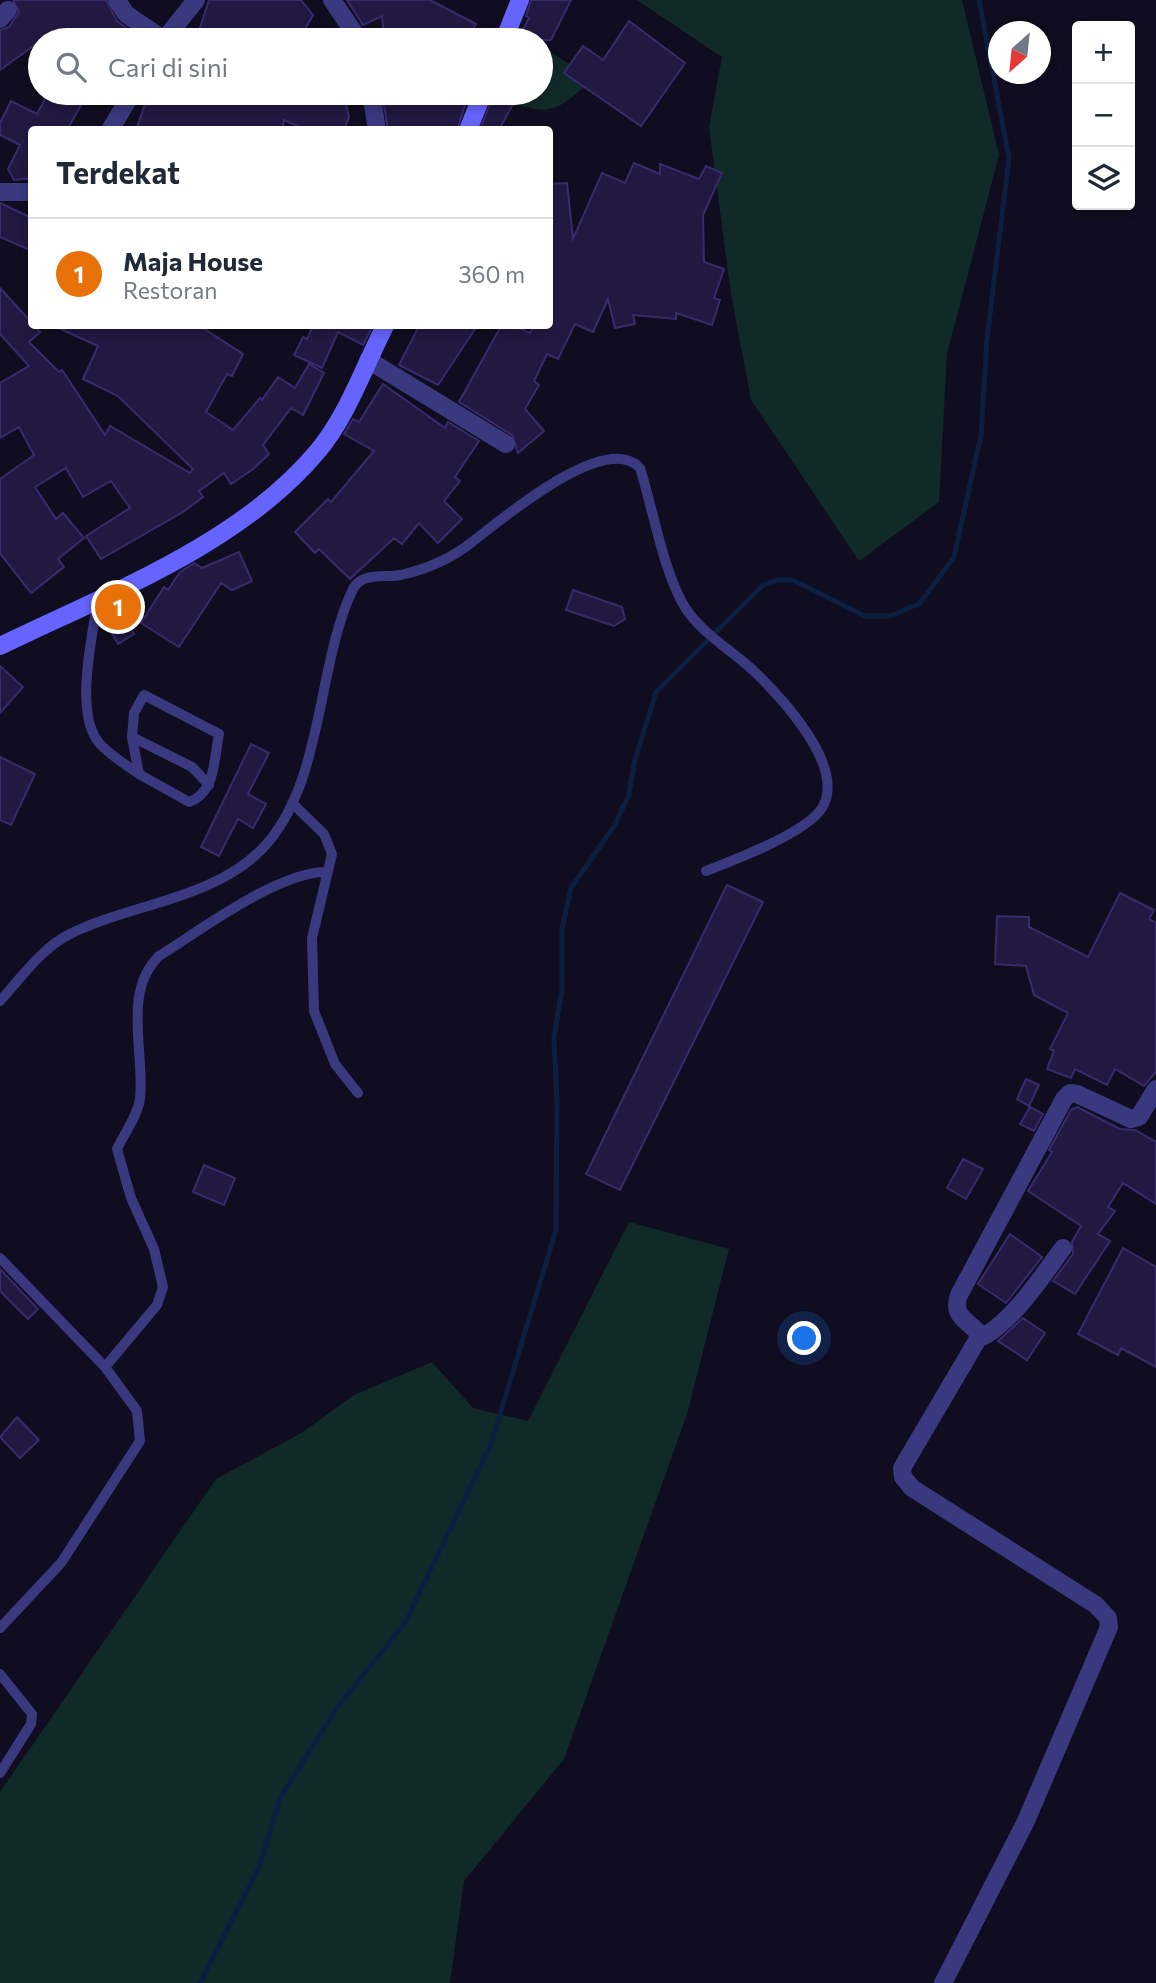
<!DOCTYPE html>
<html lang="id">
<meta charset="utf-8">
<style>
body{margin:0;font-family:Commissioner,sans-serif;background:#f2f2f3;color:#1f2937}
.controls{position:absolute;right:21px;top:21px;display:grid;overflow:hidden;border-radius:7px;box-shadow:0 4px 10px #0003}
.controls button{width:63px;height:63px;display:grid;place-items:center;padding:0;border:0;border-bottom:2px solid #e0e1e3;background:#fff;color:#1f2937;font:35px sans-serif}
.compass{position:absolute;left:988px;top:21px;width:63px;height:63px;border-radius:50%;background:#fff;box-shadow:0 4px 10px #0003;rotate:207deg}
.you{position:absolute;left:805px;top:1339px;width:24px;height:24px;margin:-18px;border:5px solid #fff;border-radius:50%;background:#1a73e8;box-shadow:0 0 0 10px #1a73e833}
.badge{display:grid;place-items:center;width:46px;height:46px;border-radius:50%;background:#127b8c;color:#fff;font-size:23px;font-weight:700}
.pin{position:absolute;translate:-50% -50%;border:4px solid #fff;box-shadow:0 2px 7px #0006}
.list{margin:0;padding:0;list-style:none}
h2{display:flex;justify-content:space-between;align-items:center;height:91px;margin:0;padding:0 28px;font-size:30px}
h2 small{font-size:23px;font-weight:400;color:#747a83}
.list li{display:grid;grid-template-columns:46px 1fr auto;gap:21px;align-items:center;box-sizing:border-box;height:112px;padding:0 28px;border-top:2px solid #e0e1e3}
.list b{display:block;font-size:26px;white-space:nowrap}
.list p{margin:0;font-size:23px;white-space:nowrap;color:#747a83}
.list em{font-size:23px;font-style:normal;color:#747a83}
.icon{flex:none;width:38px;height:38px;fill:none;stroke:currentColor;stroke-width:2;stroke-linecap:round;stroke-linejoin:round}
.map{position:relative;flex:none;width:1156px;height:1983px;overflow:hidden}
.search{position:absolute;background:#fff;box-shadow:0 4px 10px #0003;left:28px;top:28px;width:525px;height:77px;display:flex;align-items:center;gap:18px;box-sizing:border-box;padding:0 24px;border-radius:38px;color:#747a83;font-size:26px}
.panel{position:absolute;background:#fff;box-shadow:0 4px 10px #0003;left:28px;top:126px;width:525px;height:203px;border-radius:7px}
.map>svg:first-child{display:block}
</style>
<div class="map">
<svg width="1156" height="1983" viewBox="0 0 1156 1983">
<rect width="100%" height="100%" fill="#100d20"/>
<path fill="#102a29" d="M637 0H962L999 155 947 354 939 502 859 561 751 400 731 294 709 127 722 57Z
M541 45 591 79C554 118 544 115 494 96L497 93H541Z
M629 1222 729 1249 687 1414 564 1759 464 1881 450 1983H0V1792L216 1479 303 1432 354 1395 432 1362 473 1408 528 1421Z"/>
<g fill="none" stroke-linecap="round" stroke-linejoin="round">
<path stroke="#0b2041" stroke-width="5" d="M200 1983 259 1867 281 1796 339 1705 405 1623 491 1444 556 1230 557 1104 554 1038 562 989V929L571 888 614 826 629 795 634 763 656 692 763 585 778 580H793L865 616H891L920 603 954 557 981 435 987 339 1009 158 979 0"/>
</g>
<path fill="#211941" stroke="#372b6d" stroke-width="2" d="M13 0H106L117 21 133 33 129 40 43 39 0 70V30L9 27 19 12Z
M209 0H301L313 15 305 29 325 40H196Z
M347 0H430L476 24 467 40H384L382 16 363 25Z
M531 0H571L551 40H518L529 18 526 16Z
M629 21 685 63 641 126 564 73 583 46 603 60Z
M48 93H88L67 130H32V178L14 180 8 169 20 145 0 135V123L11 101 37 114Z
M149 93H343L349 117 344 130H306L284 120 282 130H136Z
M382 93H469L457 130H388Z
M494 93H519L499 130H480Z
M634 163 660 174V164L699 179 706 166 722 173 703 215 704 262 724 269 714 298 720 300 712 325 676 313V319L633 315 635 324 615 328 608 299 593 332 575 324 558 359 547 354 534 381 539 385 525 409 544 431 518 453 512 435 459 402 501 326H514L530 333 534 326H550V184L567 183 573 239 602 173 625 183Z
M0 203 32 218V251L0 237Z
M0 288 40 332 29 342 59 372 62 370 105 435 110 426 190 473 193 469 118 396 83 379 98 346 54 326H200L243 354 232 376 227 374 206 412 233 430 260 398 262 400 278 377 295 388 309 364 324 373 303 415 291 408 263 445 269 454 253 469 231 484 224 473 199 491 203 497 183 512 101 559 86 536 130 508 111 481 83 497 66 468 35 487 56 519 63 513 84 538 58 559 64 567 31 593 0 553V479L34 455 19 427 0 438V383L29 366 0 334Z
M313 326H373L363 345 338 332 322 368 294 355 303 337 307 339Z
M419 326H477L438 385 399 365Z
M383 384 445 428 448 422 479 441 455 477 460 481 444 501 462 519 438 543 419 523 402 544 394 538 350 579 319 549 315 553 295 532 328 499 331 502 374 451 344 434 353 419 359 422Z
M239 552 252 581 232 590 221 583 179 647 141 623 164 587 168 590 180 572 194 563 202 568Z
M573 590 622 607 625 619 614 626 566 610Z
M122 614 134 634 118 644 106 623Z
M0 666 23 687 0 713Z
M251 744 269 753 248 794 266 804 253 828 238 819 219 856 201 847Z
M0 757 35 774 11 825 0 820Z
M727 885 763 902 620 1190 586 1174Z
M1120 893 1154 910 1149 919 1156 923V1072L1144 1086 1115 1069 1107 1085 1075 1069 1071 1078 1047 1069 1054 1051 1050 1049 1068 1013 1034 995 1026 966 995 964 997 916 1029 917V927L1088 957Z
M1026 1079 1039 1085 1029 1106 1017 1099Z
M1030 1107 1043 1114 1034 1131 1020 1124Z
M1077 1107 1120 1129 1135 1130 1156 1142V1204L1123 1183 1108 1207 1115 1211 1098 1234 1110 1241 1075 1294 1053 1281 1073 1254 1072 1242 1081 1226 1028 1191 1052 1152 1049 1150 1071 1110Z
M963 1159 983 1169 966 1199 947 1188Z
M204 1165 235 1178 224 1205 193 1192Z
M1010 1234 1042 1257 1006 1303 978 1284Z
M1123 1248 1156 1267V1367L1121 1348 1118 1355 1078 1334Z
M0 1269 38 1309 28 1319 0 1291Z
M1023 1318 1045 1333 1027 1360 998 1341Z
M17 1417 39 1440 20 1458 0 1437Z"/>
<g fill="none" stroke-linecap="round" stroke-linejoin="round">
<path stroke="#3a387f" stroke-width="10" d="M98 598C93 634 73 714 100 744 110 755 126 765 139 774
M132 737 134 713 144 695 219 734C214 757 216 793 189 802L139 774 132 737 192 767 209 785
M292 803 324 834 332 854 312 938 314 1011 335 1064 358 1093
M0 1001C20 979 41 949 68 935 129 904 210 900 260 851 324 789 316 665 353 589 361 572 386 578 401 575 427 569 451 559 472 542 501 520 606 430 640 468 653 509 664 575 686 609 705 637 737 653 760 677 787 704 846 769 822 808 806 833 735 860 706 871
M0 1258 105 1367 137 1411 140 1441 61 1563 0 1628
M105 1367 157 1305 163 1287 154 1249 131 1198 117 1149C124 1134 138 1115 140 1099 145 1052 122 992 159 956 201 930 279 871 327 872
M0 1674 32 1714 31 1724 0 1773"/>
<path stroke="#3a387f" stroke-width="18" d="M117 0 126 14 164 40
M332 0 359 40
M0 19 8 10
M164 40 196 0
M371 93 377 130
M110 130 132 93
M0 192H32
M368 360 506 444
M978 1339C1010 1326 1043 1275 1063 1248
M943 1983 1026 1821 1109 1627 1108 1618 1096 1605 912 1488 903 1477 902 1468 978 1339 977 1331C964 1319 952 1314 959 1295L1064 1099 1070 1093 1077 1094 1131 1119 1139 1117 1156 1089"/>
<path stroke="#6664fe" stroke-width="18" d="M504 40 520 0
M468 130 483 93
M0 646C107 594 239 545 317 452 347 417 364 367 385 326"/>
</g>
</svg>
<div class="controls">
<button>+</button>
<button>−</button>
<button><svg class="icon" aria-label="layers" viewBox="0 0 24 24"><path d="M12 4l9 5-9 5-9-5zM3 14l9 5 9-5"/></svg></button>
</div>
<svg class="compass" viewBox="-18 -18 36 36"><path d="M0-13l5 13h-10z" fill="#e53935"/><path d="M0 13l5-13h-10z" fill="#747a83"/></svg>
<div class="you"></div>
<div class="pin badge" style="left:118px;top:607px;background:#e8710a">1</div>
<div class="search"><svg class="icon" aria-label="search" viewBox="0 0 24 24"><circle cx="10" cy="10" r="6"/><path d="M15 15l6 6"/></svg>Cari di sini</div>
<section class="panel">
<h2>Terdekat<small></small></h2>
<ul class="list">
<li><span class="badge" style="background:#e8710a">1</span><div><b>Maja House</b><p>Restoran</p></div><em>360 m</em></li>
</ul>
</section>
</div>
